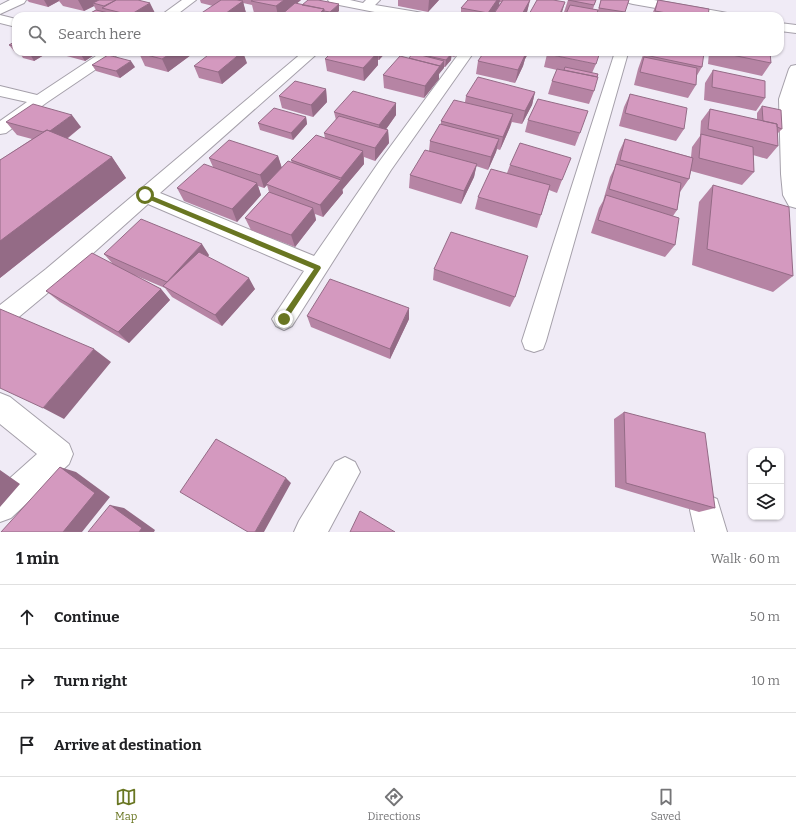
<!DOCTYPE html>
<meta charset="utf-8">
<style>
body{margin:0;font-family:Bitter,serif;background:#f6f6f6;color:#202124}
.controls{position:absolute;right:12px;bottom:12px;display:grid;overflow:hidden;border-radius:8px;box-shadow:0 1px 3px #0004}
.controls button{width:36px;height:36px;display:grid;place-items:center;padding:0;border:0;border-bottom:1px solid #e0e0e0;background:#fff;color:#202124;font:20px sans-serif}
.stop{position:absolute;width:12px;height:12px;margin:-9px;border:3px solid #697622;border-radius:50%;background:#fff}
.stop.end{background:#697622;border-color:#fff;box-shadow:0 1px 4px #0008}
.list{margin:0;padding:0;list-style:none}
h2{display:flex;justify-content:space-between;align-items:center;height:52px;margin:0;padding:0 16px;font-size:17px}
h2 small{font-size:13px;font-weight:400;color:#757577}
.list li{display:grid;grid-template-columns:26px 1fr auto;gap:12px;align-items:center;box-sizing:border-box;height:64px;padding:0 16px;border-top:1px solid #e0e0e0}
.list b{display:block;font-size:15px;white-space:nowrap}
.list em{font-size:13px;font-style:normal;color:#757577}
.icon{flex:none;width:22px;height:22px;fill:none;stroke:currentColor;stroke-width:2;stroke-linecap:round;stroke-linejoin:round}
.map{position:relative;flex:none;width:796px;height:532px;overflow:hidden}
.search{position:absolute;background:#fff;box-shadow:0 1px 3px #0004;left:12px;right:12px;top:12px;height:44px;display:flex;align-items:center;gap:10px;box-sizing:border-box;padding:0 14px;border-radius:12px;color:#757577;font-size:15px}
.sheet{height:244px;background:#fff}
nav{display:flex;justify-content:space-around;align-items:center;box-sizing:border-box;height:56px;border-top:1px solid #e0e0e0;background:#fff;font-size:11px;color:#757577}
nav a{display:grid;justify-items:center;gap:2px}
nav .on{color:#697622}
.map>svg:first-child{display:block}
</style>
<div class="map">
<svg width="796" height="532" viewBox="0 0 796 532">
<rect width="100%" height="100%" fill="#f0ebf6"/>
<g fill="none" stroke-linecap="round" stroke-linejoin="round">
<g stroke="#a5a0aa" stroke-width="2">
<path id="street" d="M10 0H26L24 3 0 14V5Z
M182 0H196L175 16H160Z
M328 0H350L363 3 366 0H380L375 5 417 12 422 13 423 16H395L334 4 330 3Z
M627 0H654L722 12 727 13 728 16H701L633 4 629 3Z
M0 15 16 19V27L0 23Z
M780 23 796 25V33L780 31Z
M102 52H119L117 55 46 103 6 133 0 134V121L27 102 0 96V86L37 95Z
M303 52H319L160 193 314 256 379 162 460 52H474L391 170 292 326 284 330 276 326 272 319 304 271 148 204 62 281 8 326 0 330V305L46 269Z
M615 52 628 53 546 341 543 349 534 352 525 349 522 341Z
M796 65V208L789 206 783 195 781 174 779 99 789 69 791 66Z
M0 393 10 397 69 444 73 454 69 464 11 518 0 522V487L37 454 0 424Z
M345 457 355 462 360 472 328 532H294L299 521 335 462Z
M706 494 717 499 727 532H695L690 510 695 499Z"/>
</g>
<use href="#street" fill="#fff" fill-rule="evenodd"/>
</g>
<path fill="#b684a4" d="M27 0H138L156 15 153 16H85L96 10 94 6 84 11 63 6 59 1 48 7 29 2Z
M200 0H301L296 4 339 11 333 16H268L254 13 252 5 243 3 246 13 243 16 213 6 201 3Z
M398 0H439L428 12 398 6Z
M468 0H530L527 12 525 16H493V15L501 2H499L492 16H461V8Z
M568 0H596L593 9 598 10 601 0 625 12 624 16H565L567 13 564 12Z
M658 0 708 16H652L653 12Z
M16 41V52L14 51 9 45Z
M17 52H49L34 61 23 58 20 53Z
M52 52H99L85 61Z
M141 52H195L168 72 145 66 139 53Z
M386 52 379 60H378V65L364 81 327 71 325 59Z
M414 52H458L454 57 451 56V60L445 67H444L439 74V79L424 98 384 88 383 75 409 58 414 54Z
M484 52H529L525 59 523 66 515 83 476 74 478 61Z
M644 52H699L702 67 696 77V85L688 98 634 85 638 69Z
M709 52H770L771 63 762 76 708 64Z
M547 54 596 64 592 73 594 91 589 104 548 94 552 81 557 70 544 67Z
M247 63 222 84 199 78 194 66Z
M92 65 135 67 120 78 96 71Z
M713 70 765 98 756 111 704 100 705 83Z
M326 89 327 102 313 117 282 108 279 96Z
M535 92 532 105 522 124 512 122 510 127 500 150 497 149 496 152 488 170 476 166 474 177 461 204 409 188 410 175 429 151 430 141 441 124V121L465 102 466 96Z
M630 94 684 129 676 141 619 126 624 107Z
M762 106 782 129 777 134 778 146 767 159 753 155 754 172 742 185 691 171 689 179 680 192 677 210 673 216 675 245 665 257 591 233 599 208 603 201 610 177 614 169 619 152 625 139 691 157 692 147 700 136 701 121 710 109 757 120V113Z
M334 112 396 115 386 129 388 130 389 143 375 161 364 157V164L342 190 343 193 323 217 315 214 316 220 295 247 251 230 245 218 269 192 267 185 264 188 258 186 261 195 237 222 184 201 177 188 213 167 209 158 278 156 282 168 292 163 291 160 325 138 324 133 336 120Z
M306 117 307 124 293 140 260 130 258 123Z
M528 120 580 133 575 146 525 132Z
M6 122 81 127 67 139 112 157 126 178 0 278V160L32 139 17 135Z
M510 165 562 180 557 193 549 190 541 215 537 228 475 209 478 197 507 173Z
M713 185 793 276 773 292 692 265 699 202Z
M104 254 209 255 208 257 255 289 222 326 172 297 165 288 132 274 161 289 170 300 129 343 60 302 46 291 112 263Z
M434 269 515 297 510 307 433 280Z
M307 316 409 319 390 359 311 327Z
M624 412 715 508 699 512 615 487 614 419Z"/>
<path fill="#946b86" d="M44 0H59V1L48 7Z
M78 0H104L93 3 94 6 84 11Z
M284 0H301L281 16H278L276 6Z
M429 0H439L428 12Z
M497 0H500L499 6 492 16H487L488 13Z
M530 0 527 12 525 16H521Z
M243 1 246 13 242 16H222Z
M565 2 561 16H559Z
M150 3 156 15 153 16H131L130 15Z
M339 4V11L333 16H330V12Z
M324 9 325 16H317Z
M33 52H49L34 61 30 54Z
M79 52H99L85 61Z
M173 52H195L168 72 162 59Z
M242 52H243L247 63 222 84 218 72Z
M378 52V65L364 81 363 68Z
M379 52H386L379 60 378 53Z
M455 52H458L454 57Z
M526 52H529L525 59 523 66 515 83 518 70 524 58Z
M452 53 451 60 445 67 446 60Z
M131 61 135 67 120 78 116 71Z
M444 61V68L439 74V79L424 98 425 86 440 66Z
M326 89 327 102 313 117 311 105Z
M535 92 532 105 522 124 525 111Z
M396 103V115L380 138 379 125Z
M513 114 510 127 500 150 503 137Z
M72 115 81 127 57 146 47 133Z
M306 117 307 124 293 140 291 133Z
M388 130 389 143 375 161V148Z
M499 139 496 152 488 170 491 157Z
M363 151 364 164 342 190 341 178Z
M278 156 282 169 266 184 267 185 264 188 260 175Z
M112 157 126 178 0 278V241Z
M477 164 474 177 461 204 464 191Z
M341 180 343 193 323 217 320 205Z
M257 183 261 195 237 222 232 209Z
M313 208 316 220 295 247 291 235Z
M202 244 209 255 176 293 167 282Z
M249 278 255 289 222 326 215 315Z
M161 289 170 300 129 343 118 332Z
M409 308V319L390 359V349Z
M94 349 111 362 64 419 43 408Z
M60 467 76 472 110 497 82 532H63Z
M0 470 20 484 0 507Z
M286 478 291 483 264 532H255Z
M110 505 124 508 155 530 154 532H139Z"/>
<path fill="#d499bf" stroke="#946b86" d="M99 0H116L104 6 93 3Z
M116 0H138L150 3 130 15 102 8Z
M221 0H237L243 1 222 16H197Z
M253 0H284L276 6 251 1Z
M308 0H318L339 4 330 12 324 11V9L302 5Z
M468 0H497L488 13 461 8Z
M503 0H530L521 16H500L493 15Z
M537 0H553L565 2 559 16H528Z
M568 0H596L594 5Z
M601 0H629L625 12 599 8Z
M658 0 709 9 708 16H684L655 11Z
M295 3 324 9 317 16H280Z
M570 5 598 10 596 16H565Z
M96 10 121 16H85Z
M230 13 244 16H225Z
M380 13 394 16H377Z
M656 13 672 16H655Z
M16 41V46L9 45Z
M22 52H33L30 54Z
M141 52H173L162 59 139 53Z
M212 52H242L218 72 194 66Z
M332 52H378L363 68 325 59Z
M414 52H448L452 53 446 60 414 53Z
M484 52H520L526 53 518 70 478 61Z
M548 52H600L596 64 547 54Z
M646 52H699L704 53 702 67 645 55Z
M717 52H770L771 63Z
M413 53 444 61 439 67 440 66 409 58Z
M108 55 131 61 116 71 92 65Z
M400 56 440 66 425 86 383 75Z
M644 57 697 68 696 85 640 72Z
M565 67 598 74 597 77 564 70Z
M557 69 598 77 594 91 552 81Z
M713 70 765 81V98L712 87Z
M478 77 535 92 525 111 466 96Z
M295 81 326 89 311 105 279 96Z
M353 91 396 103 379 125 334 112Z
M630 94 687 108 684 129 625 113Z
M538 99 588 111 580 133 528 120Z
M454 100 513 114 503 137 441 121Z
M33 104 72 115 50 131 47 130 43 132 6 122Z
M762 106 781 110 782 129 777 127V124L763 121Z
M274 108 306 117 291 133 258 123Z
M710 109 777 124 778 146 708 129Z
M339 116 388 130 375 148 324 133Z
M440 124 499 139 491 157 430 141Z
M47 130 112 157 0 241V160Z
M701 134 753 147 754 172 699 158Z
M316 135 363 151 341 178 291 160Z
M625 139 693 158 689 179 620 160Z
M229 140 278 156 260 175 209 158Z
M520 143 571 158 562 180 510 165Z
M425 150 477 164 464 191 410 175Z
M288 161 341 180 320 205 266 184Z
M204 164 257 183 232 209 177 188Z
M616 164 681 183 677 210 609 189Z
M491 169 550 185 541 215 478 197Z
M713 185 789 207 793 276 707 249Z
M269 192 313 208 291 235 245 218Z
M606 195 679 218 675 245 598 220Z
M141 219 202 244 167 282 104 254Z
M451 232 528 256 515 297 434 269Z
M199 252 249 278 215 315 163 286Z
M92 253 161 289 118 332 46 291Z
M330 279 409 308 390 349 307 316Z
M0 309 94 349 43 408 0 388Z
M624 412 705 433 715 508 626 483Z
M216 439 286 478 255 532H248L180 492Z
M60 467 95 493 63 532H1Z
M110 505 142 528 139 532H88Z
M360 511 395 532H350Z"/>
<path fill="#697622" d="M143 194H147L320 266 321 268 286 321H281V317L314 269 143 197Z"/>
</svg>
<div class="controls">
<button><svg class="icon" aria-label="locate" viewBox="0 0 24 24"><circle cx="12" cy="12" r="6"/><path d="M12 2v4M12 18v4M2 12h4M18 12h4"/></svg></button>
<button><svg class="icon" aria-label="layers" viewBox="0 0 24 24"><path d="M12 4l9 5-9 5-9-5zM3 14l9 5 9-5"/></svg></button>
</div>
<div class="stop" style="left:145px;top:195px"></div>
<div class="stop end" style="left:284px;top:319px"></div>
<div class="search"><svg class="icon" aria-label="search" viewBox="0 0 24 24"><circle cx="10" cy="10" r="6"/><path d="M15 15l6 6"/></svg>Search here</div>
</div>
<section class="sheet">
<h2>1 min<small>Walk · 60 m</small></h2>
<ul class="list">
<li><svg class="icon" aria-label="ahead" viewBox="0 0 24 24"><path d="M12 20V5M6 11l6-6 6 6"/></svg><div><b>Continue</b></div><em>50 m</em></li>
<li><svg class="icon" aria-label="right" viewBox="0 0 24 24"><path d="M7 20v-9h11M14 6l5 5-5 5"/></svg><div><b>Turn right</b></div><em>10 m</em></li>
<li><svg class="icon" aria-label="arrive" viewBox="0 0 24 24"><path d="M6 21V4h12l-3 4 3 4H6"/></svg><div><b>Arrive at destination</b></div></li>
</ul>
</section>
<nav>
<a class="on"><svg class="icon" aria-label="map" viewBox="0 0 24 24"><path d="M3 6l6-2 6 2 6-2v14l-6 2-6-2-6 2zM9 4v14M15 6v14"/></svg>Map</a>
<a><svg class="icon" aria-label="directions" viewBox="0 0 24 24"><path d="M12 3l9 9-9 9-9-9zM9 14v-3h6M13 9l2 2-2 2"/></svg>Directions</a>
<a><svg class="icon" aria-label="saved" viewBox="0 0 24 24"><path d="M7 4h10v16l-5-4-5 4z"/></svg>Saved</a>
</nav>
